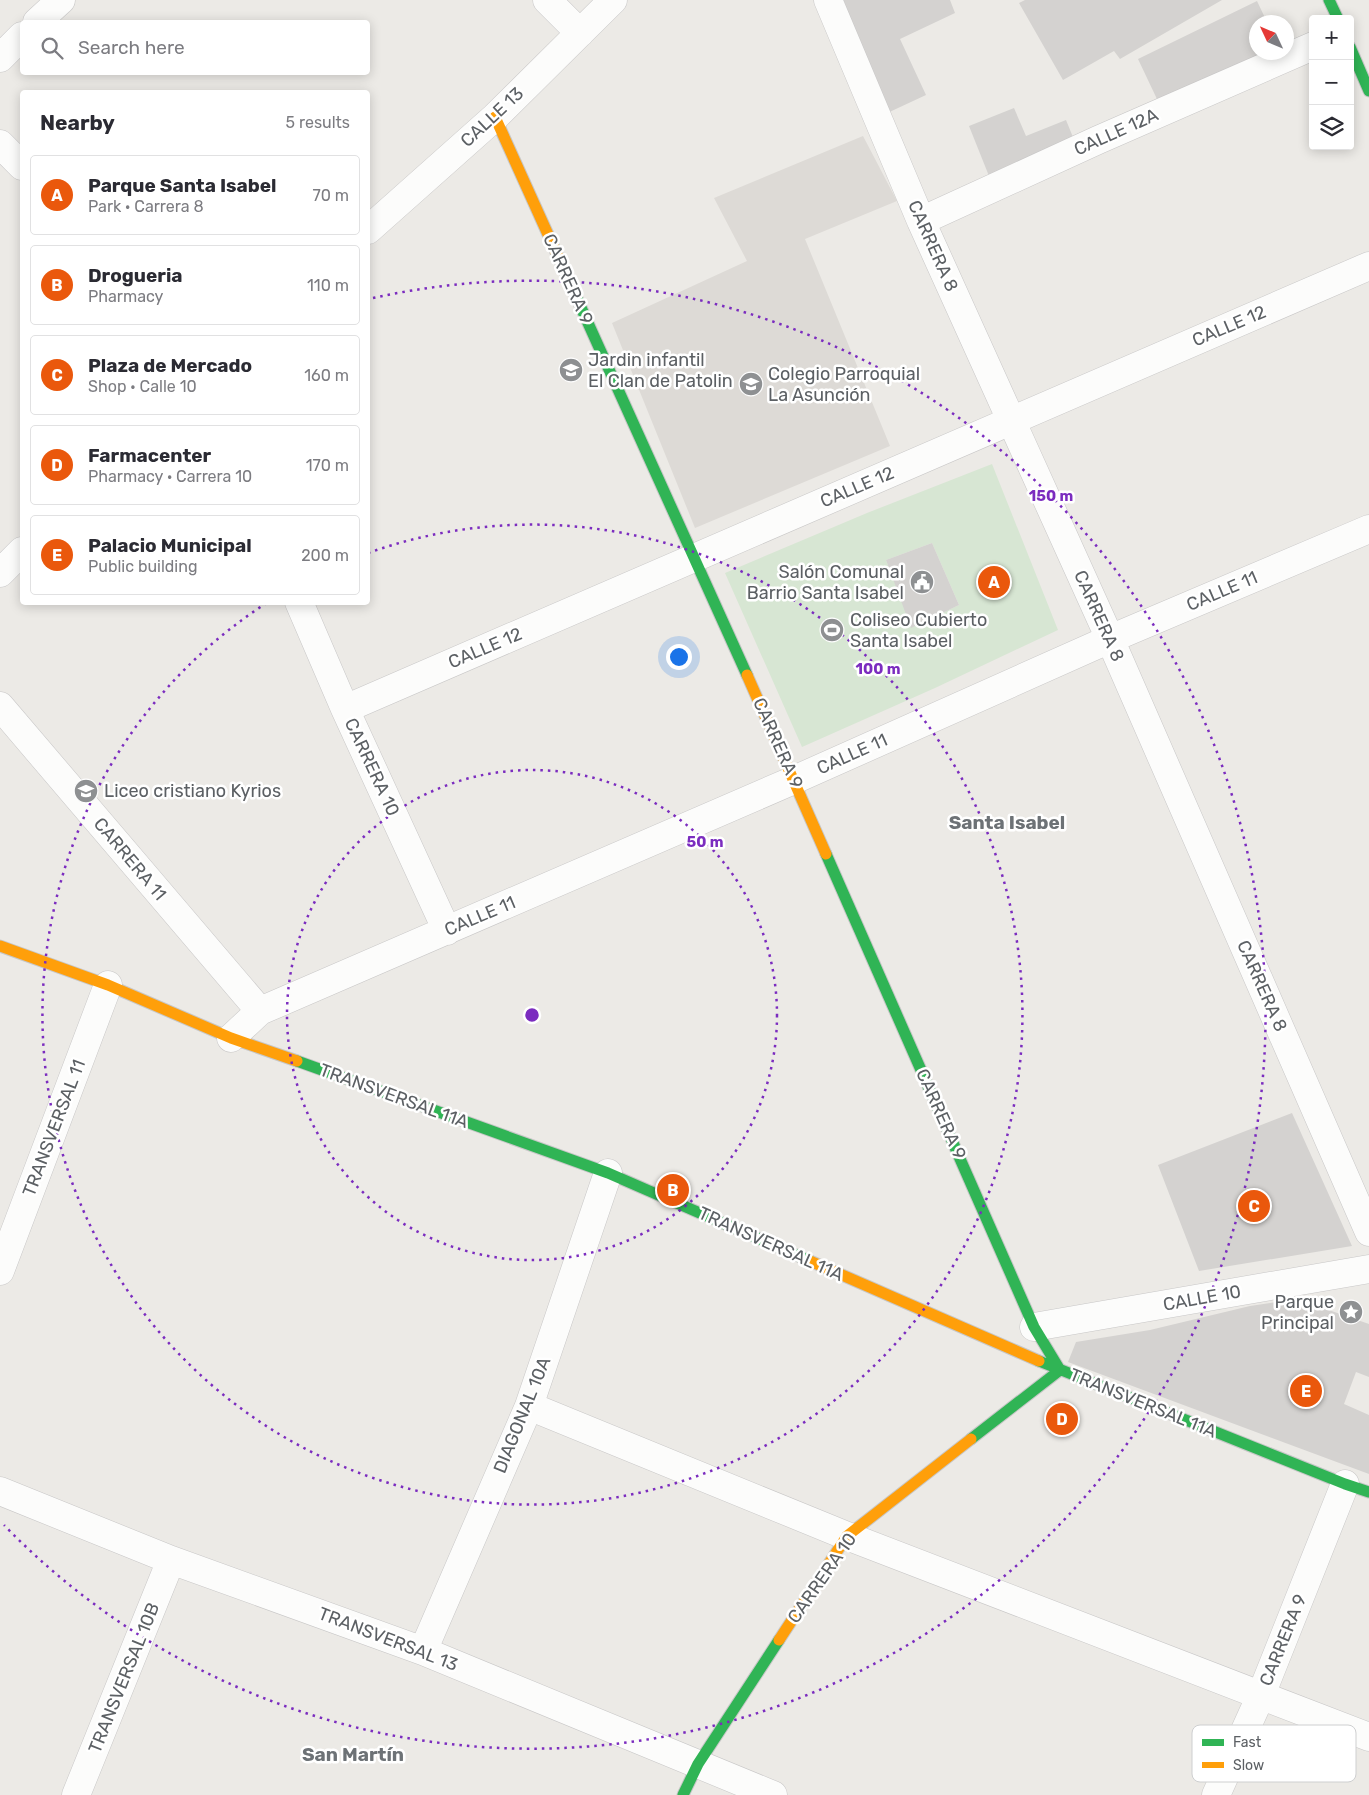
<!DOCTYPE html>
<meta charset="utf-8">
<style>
body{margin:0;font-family:Rubik,sans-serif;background:#f7f7f7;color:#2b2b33}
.controls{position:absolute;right:15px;top:15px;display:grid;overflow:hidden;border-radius:5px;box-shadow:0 2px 12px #0003}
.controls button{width:45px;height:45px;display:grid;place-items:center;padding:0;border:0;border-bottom:1px solid #e1e1e2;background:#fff;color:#2b2b33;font:25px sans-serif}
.compass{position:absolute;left:1249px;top:15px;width:45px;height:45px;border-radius:50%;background:#fff;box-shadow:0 2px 12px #0003;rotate:314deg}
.you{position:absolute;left:678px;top:656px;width:18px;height:18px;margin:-12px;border:4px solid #fff;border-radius:50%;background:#1a73e8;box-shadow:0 0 0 8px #1a73e833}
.badge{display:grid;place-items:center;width:32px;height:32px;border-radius:50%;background:#ea580c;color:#fff;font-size:16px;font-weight:700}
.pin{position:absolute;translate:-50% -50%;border:2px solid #fff;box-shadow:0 1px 5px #0006}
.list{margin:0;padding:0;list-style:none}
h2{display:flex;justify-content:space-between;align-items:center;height:65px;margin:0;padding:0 20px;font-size:21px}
h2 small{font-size:16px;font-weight:400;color:#7c7c81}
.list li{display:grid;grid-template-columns:32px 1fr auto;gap:15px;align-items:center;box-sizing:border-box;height:80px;margin:0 10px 10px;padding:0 10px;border:1px solid #e1e1e2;border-radius:5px}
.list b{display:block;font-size:19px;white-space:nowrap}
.list p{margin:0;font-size:16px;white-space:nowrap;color:#7c7c81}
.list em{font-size:16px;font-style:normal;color:#7c7c81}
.icon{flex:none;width:28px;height:28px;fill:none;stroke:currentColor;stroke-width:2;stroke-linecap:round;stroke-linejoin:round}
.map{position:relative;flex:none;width:1369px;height:1795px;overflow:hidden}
.search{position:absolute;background:#fff;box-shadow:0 2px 12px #0003;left:20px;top:20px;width:350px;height:55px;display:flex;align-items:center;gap:12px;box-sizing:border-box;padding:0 18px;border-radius:5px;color:#7c7c81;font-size:19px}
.panel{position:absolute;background:#fff;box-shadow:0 2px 12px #0003;left:20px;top:90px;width:350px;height:515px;border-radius:5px}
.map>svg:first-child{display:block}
</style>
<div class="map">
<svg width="1369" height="1795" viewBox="0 0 1369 1795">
<rect width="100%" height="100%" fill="#eceae6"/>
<path fill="#dddad6" d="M863 136 897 201 805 239 890 446 695 528 612 323 747 261 714 198Z"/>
<path fill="#d7e6d3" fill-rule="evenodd" d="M992 464 1058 630 935 688 802 747 725 573 867 513ZM932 543 959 605 912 627 886 560Z"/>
<path fill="#d4d2d0" d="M830 0H950L955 13 900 39 926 95 883 115Z
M1025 0H1222L1120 59 1114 51 1063 80 1019 3Z
M1257 1 1267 22H1256V52H1281L1165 116 1138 59Z
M1014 108 1026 136 1066 120 1077 147 991 181 969 126Z
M932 543 959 605 911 628 886 560Z
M1292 1113 1352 1246 1199 1271 1158 1165Z
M1297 1299 1369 1324V1377L1356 1372 1344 1404 1369 1415V1474L1068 1362 1076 1342 1150 1330 1250 1306Z"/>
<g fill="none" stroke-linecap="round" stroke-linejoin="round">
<g stroke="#c8c7c7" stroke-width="29">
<path id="street" d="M547 0 580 33
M828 0 921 221 1110 639 1369 1232
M37 22 61 0
M0 58 22 36
M0 144 22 166
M921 221 1098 140 1313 46
M368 230 495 117 613 0
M0 573 22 551
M299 602 345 709 447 931
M0 706 260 1011
M345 709 1369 266
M231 1038 260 1011 794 780 1110 639 1369 529
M0 1271 108 985
M1034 1327 1369 1269
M529 1406 847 1536 1369 1737
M0 1491 171 1560 423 1651 773 1795
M423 1651 529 1406 608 1173
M76 1795 171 1560
M1216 1795 1261 1695 1345 1484"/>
</g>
<g stroke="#c7c7c7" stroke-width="13">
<path id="fast" d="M1329 0 1338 19
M1350 47 1369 91
M560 261 747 675
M826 854 1034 1327 1060 1370 971 1439
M297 1061 608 1173 810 1261
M1039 1361 1345 1484 1369 1492
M683 1795 698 1764 779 1640"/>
</g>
<g stroke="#c7c7c7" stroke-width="13">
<path id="slow" d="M495 117 560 261
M747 675 826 854
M0 946 108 985 231 1038 297 1061
M810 1261 1039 1361
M779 1640 847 1536 971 1439"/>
</g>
<use href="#street" stroke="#fcfcfb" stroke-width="28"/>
<use href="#fast" stroke="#30b455" stroke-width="11"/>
<use href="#slow" stroke="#ff9f0a" stroke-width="11"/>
</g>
<g fill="none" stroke="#7b2cbf" stroke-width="2.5" stroke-dasharray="2.5 5">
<circle cx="532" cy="1015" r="245"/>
<path d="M368 553A490 490 0 1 1 265 604"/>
<path d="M373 298A734 734 0 1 1 4 1525"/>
</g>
<defs>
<g id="school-disc" transform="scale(1.25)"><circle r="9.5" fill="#8e9092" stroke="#fff"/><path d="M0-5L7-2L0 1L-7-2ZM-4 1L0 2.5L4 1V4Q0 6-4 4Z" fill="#fff"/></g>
<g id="civic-disc" transform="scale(1.25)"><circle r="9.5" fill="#8e9092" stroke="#fff"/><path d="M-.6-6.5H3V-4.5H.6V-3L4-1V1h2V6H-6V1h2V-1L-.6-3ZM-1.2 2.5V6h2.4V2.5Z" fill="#fff"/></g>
<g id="stadium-disc" transform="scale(1.25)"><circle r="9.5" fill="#8e9092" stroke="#fff"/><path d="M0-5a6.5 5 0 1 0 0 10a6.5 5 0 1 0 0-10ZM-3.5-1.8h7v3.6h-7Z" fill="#fff"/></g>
<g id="sight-disc" transform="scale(1.25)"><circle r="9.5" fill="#8e9092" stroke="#fff"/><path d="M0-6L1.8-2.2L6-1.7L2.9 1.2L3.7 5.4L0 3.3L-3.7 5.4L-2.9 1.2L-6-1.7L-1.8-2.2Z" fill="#fff"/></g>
</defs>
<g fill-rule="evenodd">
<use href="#school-disc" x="571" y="370"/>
<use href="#school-disc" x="751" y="384"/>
<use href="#civic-disc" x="922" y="582"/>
<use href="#stadium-disc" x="832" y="630"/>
<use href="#school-disc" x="86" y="791"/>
<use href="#sight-disc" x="1351" y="1312"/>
</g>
<g text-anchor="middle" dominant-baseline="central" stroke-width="5" stroke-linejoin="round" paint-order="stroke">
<g font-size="18" fill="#5c6064" stroke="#fff">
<text transform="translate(492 117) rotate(-43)">CALLE 13</text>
<text transform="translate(1116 132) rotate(-24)">CALLE 12A</text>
<text transform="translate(933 246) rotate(66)">CARRERA 8</text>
<text transform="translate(568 279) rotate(66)">CARRERA 9</text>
<text transform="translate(1229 326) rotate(-23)">CALLE 12</text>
<text transform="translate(857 487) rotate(-23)">CALLE 12</text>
<text transform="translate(1222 591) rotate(-23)">CALLE 11</text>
<text transform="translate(1099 616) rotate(66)">CARRERA 8</text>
<text transform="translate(485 648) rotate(-23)">CALLE 12</text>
<text transform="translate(778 743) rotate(66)">CARRERA 9</text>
<text transform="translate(852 754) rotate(-24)">CALLE 11</text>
<text transform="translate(372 767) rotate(65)">CARRERA 10</text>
<text transform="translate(130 859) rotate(50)">CARRERA 11</text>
<text transform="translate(480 916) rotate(-23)">CALLE 11</text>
<text transform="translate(1262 986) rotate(66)">CARRERA 8</text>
<text transform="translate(394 1096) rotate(20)">TRANSVERSAL 11A</text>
<text transform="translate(941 1114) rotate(66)">CARRERA 9</text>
<text transform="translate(54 1128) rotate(-69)">TRANSVERSAL 11</text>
<text transform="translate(771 1244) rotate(24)">TRANSVERSAL 11A</text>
<text transform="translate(1202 1298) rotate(-10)">CALLE 10</text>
<text transform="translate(1143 1403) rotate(22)">TRANSVERSAL 11A</text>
<text transform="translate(522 1415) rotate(-68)">DIAGONAL 10A</text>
<text transform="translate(822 1578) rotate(-55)">CARRERA 10</text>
<text transform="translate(388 1639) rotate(21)">TRANSVERSAL 13</text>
<text transform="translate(1283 1640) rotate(-68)">CARRERA 9</text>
<text transform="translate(124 1678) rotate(-68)">TRANSVERSAL 10B</text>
</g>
<g font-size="18" fill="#5c6064" stroke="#fff" text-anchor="start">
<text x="588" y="360">Jardin infantil<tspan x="588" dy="21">El Clan de Patolin</tspan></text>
<text x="768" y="374">Colegio Parroquial<tspan x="768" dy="21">La Asunción</tspan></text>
<text x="904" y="572" text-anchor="end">Salón Comunal<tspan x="904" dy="21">Barrio Santa Isabel</tspan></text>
<text x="850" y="620">Coliseo Cubierto<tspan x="850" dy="21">Santa Isabel</tspan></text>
<text x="104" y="791">Liceo cristiano Kyrios</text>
<text x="1334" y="1302" text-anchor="end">Parque<tspan x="1334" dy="21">Principal</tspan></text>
</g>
<g font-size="19" font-weight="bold" fill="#6d7276" stroke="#fff">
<text x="1007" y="822">Santa Isabel</text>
<text x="353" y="1754">San Martín</text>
</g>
</g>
<rect x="1192" y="1725" width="164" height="57" rx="8" fill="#fff" stroke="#cecfd0" stroke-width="1"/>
<rect x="1202" y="1739" width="22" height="7" fill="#30b455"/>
<rect x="1202" y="1762" width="22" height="6" fill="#ff9f0a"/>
<g font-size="14" fill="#5c6064">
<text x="1233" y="1747">Fast</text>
<text x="1233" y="1770">Slow</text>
</g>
<circle cx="532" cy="1015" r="8" fill="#7b2cbf" stroke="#fff" stroke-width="2.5"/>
<g font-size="15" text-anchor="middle" font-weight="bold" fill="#7b2cbf" stroke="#fff" stroke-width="5" stroke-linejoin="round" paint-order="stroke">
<text x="1051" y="501">150 m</text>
<text x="878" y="674">100 m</text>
<text x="705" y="847">50 m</text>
</g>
</svg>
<div class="controls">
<button>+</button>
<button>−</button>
<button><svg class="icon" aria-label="layers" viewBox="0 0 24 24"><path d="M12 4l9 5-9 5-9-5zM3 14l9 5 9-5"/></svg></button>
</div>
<svg class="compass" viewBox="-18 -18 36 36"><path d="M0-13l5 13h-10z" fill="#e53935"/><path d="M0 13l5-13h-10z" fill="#7c7c81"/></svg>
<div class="you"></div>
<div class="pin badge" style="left:994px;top:582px">A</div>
<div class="pin badge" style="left:673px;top:1190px">B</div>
<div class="pin badge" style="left:1254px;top:1206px">C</div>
<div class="pin badge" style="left:1062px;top:1419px">D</div>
<div class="pin badge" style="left:1306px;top:1391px">E</div>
<div class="search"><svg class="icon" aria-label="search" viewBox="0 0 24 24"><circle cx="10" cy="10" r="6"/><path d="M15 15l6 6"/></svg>Search here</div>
<section class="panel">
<h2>Nearby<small>5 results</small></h2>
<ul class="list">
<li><span class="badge">A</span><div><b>Parque Santa Isabel</b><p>Park · Carrera 8</p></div><em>70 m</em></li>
<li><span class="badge">B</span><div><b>Drogueria</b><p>Pharmacy</p></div><em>110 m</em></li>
<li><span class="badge">C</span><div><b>Plaza de Mercado</b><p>Shop · Calle 10</p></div><em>160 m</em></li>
<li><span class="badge">D</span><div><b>Farmacenter</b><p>Pharmacy · Carrera 10</p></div><em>170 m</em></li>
<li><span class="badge">E</span><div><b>Palacio Municipal</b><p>Public building</p></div><em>200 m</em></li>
</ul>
</section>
</div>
